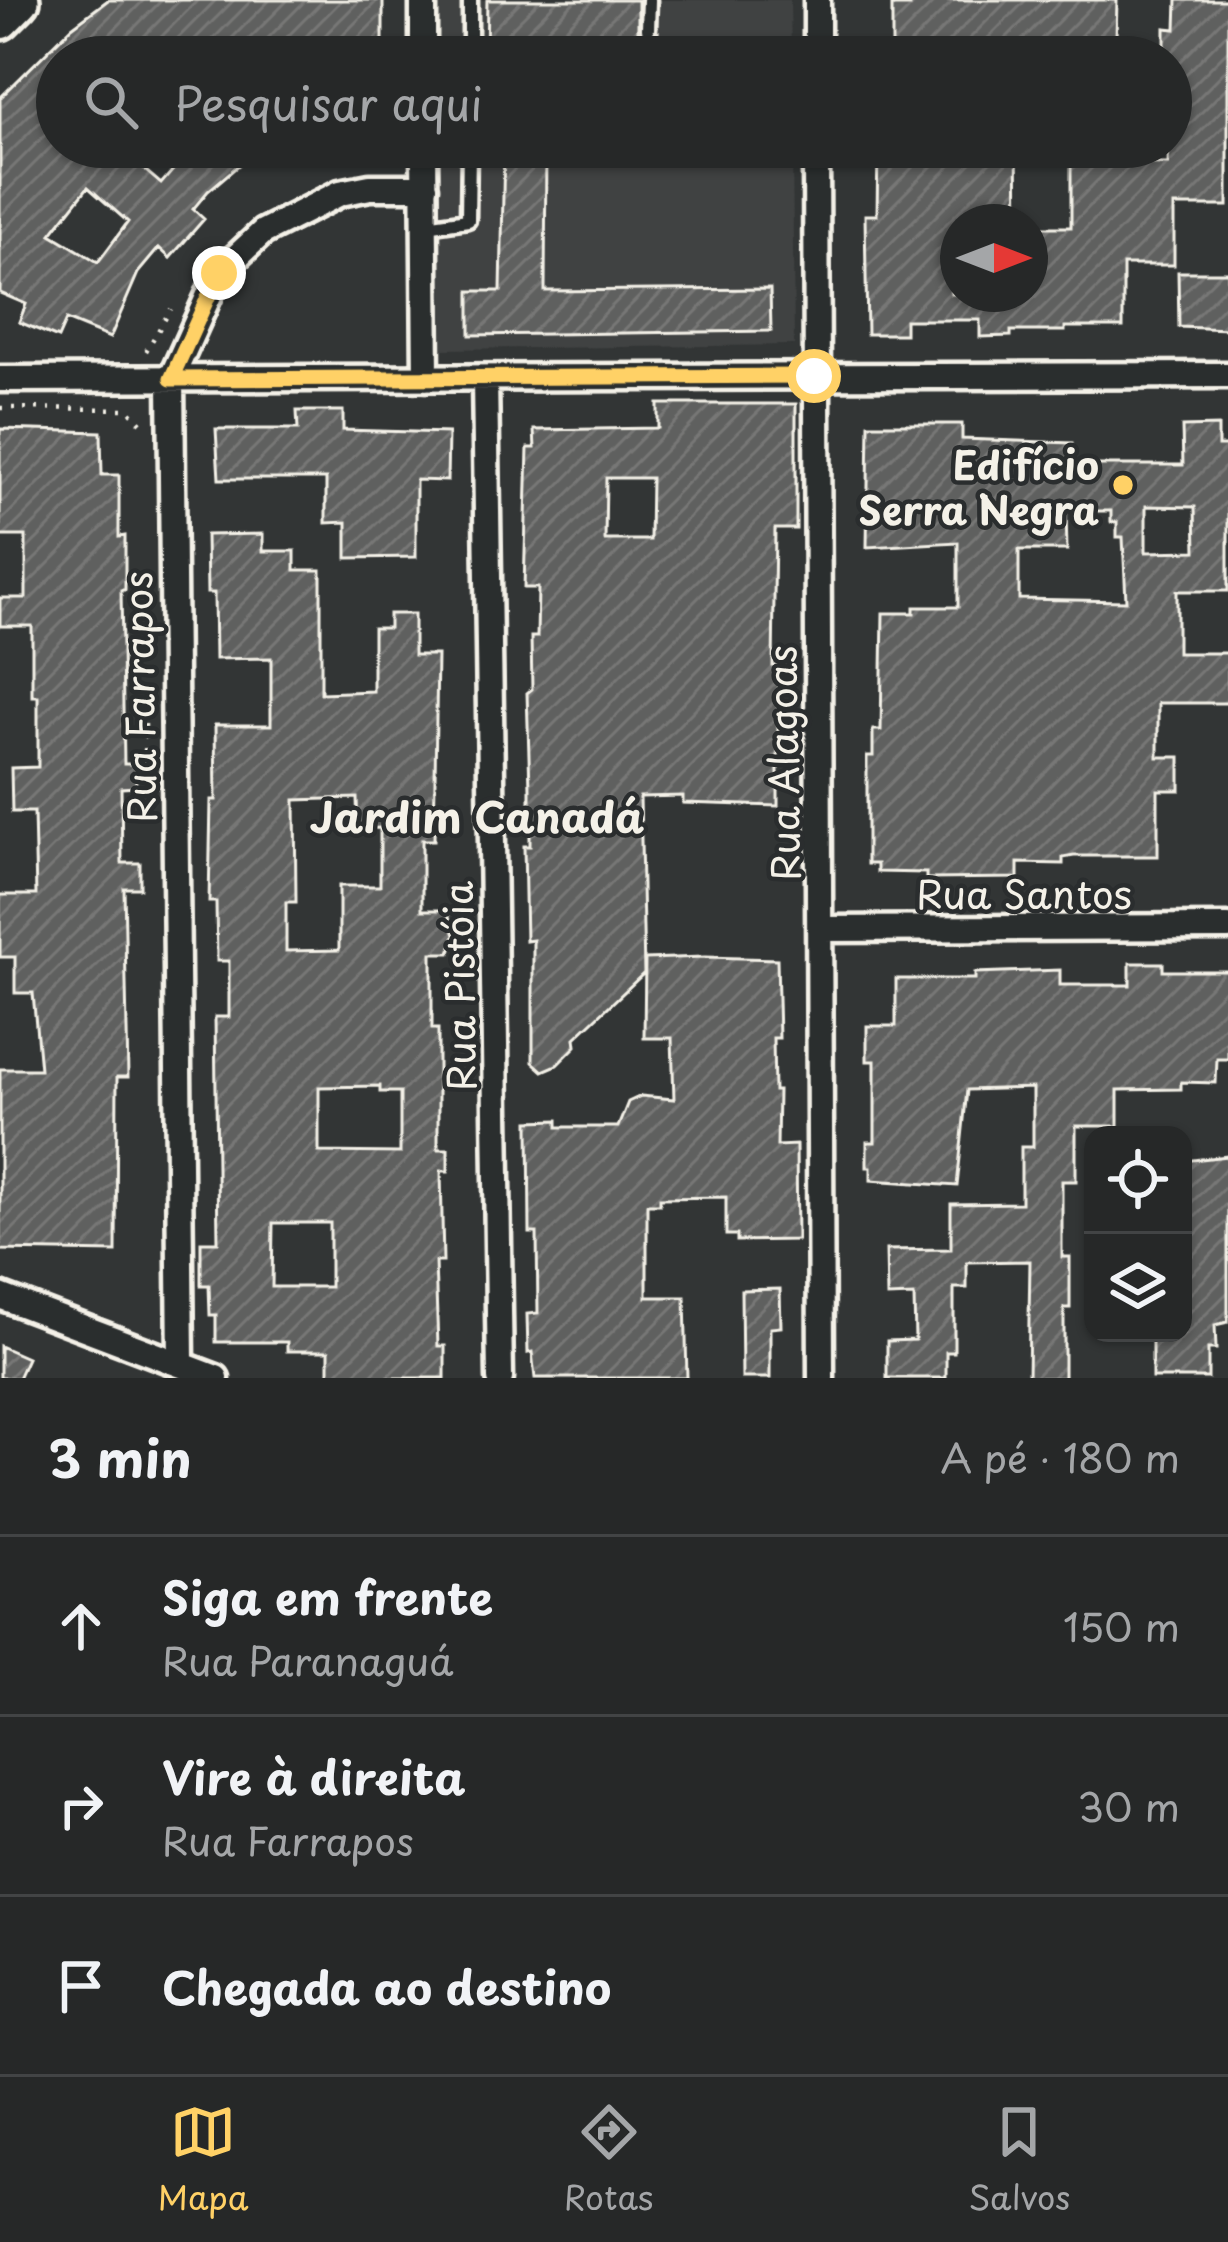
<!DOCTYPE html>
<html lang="pt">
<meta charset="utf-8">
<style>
body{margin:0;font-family:"Playpen Sans",sans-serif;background:#323434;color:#f1f3f6}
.controls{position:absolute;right:36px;bottom:36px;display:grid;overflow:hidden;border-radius:24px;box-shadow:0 3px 9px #0004}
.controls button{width:108px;height:108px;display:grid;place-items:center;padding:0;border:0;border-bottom:3px solid #424445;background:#262828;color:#f1f3f6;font:60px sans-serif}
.compass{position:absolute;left:940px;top:204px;width:108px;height:108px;border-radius:50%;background:#262828;box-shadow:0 3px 9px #0004;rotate:90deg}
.stop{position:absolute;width:36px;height:36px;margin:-27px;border:9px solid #ffd166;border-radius:50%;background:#fff}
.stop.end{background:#ffd166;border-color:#fff;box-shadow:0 3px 12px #0008}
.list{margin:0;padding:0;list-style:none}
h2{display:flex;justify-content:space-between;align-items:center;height:156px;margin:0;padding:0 48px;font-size:51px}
h2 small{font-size:39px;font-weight:400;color:#a4a6a8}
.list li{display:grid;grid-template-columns:78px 1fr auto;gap:36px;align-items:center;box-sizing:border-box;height:180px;padding:0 48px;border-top:3px solid #424445}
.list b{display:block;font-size:45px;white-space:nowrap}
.list p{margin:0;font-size:39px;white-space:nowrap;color:#a4a6a8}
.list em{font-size:39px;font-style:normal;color:#a4a6a8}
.icon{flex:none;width:66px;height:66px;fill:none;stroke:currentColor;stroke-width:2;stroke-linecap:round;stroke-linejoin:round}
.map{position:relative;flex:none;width:1228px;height:1378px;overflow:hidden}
.search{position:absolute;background:#262828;box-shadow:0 3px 9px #0004;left:36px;right:36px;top:36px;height:132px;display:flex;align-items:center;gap:30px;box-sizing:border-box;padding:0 42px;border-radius:66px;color:#a4a6a8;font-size:45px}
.sheet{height:696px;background:#262828}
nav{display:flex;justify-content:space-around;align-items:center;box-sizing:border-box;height:168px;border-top:3px solid #424445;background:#262828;font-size:33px;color:#a4a6a8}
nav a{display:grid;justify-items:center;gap:6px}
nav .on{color:#ffd166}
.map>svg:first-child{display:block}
</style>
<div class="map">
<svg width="1228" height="1378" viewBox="0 0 1228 1378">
<defs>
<pattern id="building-hatch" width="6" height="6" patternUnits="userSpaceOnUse" patternTransform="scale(3)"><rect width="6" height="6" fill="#5f605f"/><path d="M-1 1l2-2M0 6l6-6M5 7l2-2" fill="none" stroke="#777776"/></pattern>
</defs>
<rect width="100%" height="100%" fill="#323535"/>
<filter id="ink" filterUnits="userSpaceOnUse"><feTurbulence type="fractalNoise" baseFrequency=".00833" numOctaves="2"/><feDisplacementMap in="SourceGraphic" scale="24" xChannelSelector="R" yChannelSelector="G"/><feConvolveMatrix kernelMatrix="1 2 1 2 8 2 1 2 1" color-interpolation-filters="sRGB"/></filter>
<g filter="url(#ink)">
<path fill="#404242" d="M437 0H790L791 57H438Z
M439 147H792L794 345 441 349Z"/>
<path fill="url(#building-hatch)" stroke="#f4f1e8" stroke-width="3" fill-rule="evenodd" d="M108 0H383V41L317 49 320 57H57V147H118L161 184 193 147H260L208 191 193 209 204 219 170 258 159 248 138 273 110 338 66 320 58 338 19 322 26 304 0 293V98L72 27ZM88 187 128 222 98 262 51 234Z
M487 0H638V33L649 39 658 33 657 44 649 48 647 57H486Z
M910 0H1117L1116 37H1085V46L1016 47V57H892V6H910Z
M1177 0H1228V206H1174V265H1123V327H1065V331H1011V336L980 337V320H905V334H867L865 215H877L878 147H1017L1018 222H958V244H951V294H1030V227H1071V147H1101L1102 163 1168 164 1171 57H1165V28L1176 29Z
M504 147H546L545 291 770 289 771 331 470 335V291H501Z
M1178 272H1228V329L1179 327Z
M658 404H796V529H775L773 666H778V806L683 803V796L640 797 644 973 575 1038 576 1046 557 1065 543 1071 533 1062V940L526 941 524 846H530V788L527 693 532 689 531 637H537L538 588H524L528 448H535L534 430 658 428ZM606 478H651L650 540H605Z
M297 411H343V430L448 433 447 481 416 480V557L347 558V522L326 523V479H219L216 429H298Z
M869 424H962V439L1072 443V465H1183L1182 427 1218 426V446H1228V591H1177V653H1228V703H1158V757H1180V790H1158V856H1074L1063 858V864L1018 863V878L926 879V873L877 872V864H867V756H873V730H881L883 613H914V607H958V542L867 547ZM1146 506 1195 507 1196 551 1146 552ZM1066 511H1111V522H1117V537H1123L1126 601 1019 599V550H1067Z
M0 429 101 432 102 475H119V537L125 536V590H121L124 764H136V787L121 788 122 863H140V888H124L128 1077H117L116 1252 0 1250V1069H40L33 993H15V957H0V895H36L34 812H12L11 768 38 767V696H32V626H0V598H26V536H0Z
M263 534V551H295V570H321V693L373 691V628H389V614H414V655H437L434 840H422V910H447L455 935 450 953H432V1029H438V1149H448V1171H441L443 1262H435L438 1346H445V1378H329V1351H287V1342H216V1315H210L209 1285H201V1242H218L215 1017H229V961H217L216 902H209L211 800H216L215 725H271V658L215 659 214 593H207L206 535ZM357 798 358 829 380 828V886H339V950L286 951V902H296L295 800ZM380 1086V1092H400V1153L319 1152V1087ZM273 1223H330V1287H272Z
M705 957 777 959 779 1038H773L774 1091H778L777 1146 796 1145 797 1240 737 1241V1235H726V1197L660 1198V1204H647V1297H685L687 1378H535L532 1352 528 1353 527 1314 538 1313 537 1233H530L529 1121 558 1120V1127H618L628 1102 641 1096 674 1099 672 1038H644L645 959Z
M1130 963H1163V971H1228V1059H1217L1216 1083 1181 1082V1089L1118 1090V1126H1076V1181H1062V1257H1070V1308H1064V1378H1028L1030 1261 967 1262V1288H954V1352H946V1378H887V1341L915 1340 914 1296 887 1297 886 1250 951 1249V1204L1021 1203V1147H1033V1088L967 1090 957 1186 871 1180V1167H867V1142H875V1061H867V1026H896V979H975V973L1060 970V985H1130Z
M1228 1156V1322L1215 1325 1216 1349H1208V1378H1152V1333H1183V1161Z
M780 1289 781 1327 770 1328V1378H742L741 1290Z
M0 1346 27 1358 18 1378H0Z"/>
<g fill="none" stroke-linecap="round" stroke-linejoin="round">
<g stroke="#f4f1e8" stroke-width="21">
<path id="service" d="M648 29 649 0
M470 40V0
M657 54 817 51
M426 226 468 220 469 147"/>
</g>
<g stroke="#f4f1e8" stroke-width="33">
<path id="minor" d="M423 0V57
M817 57V0
M424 147 426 378
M816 147 821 1378
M485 378 500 1378
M0 379 1228 375
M820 929 1228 927
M0 1296 216 1378
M181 1363 171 379 219 273 263 232 340 193 370 187H425"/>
</g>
<g stroke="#f4f1e8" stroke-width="48">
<path id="primary" d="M0 19 19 0"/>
</g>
<path stroke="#f4f1e8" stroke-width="4.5" stroke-dasharray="3 9" stroke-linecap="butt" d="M146 351 171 309
M0 408 128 409 143 425
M145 688V771"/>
<use href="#service" stroke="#2a2d2e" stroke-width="12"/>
<use href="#minor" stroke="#2a2d2e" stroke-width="24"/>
<use href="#primary" stroke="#2a2d2e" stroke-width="39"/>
</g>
</g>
<g fill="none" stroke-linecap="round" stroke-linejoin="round" filter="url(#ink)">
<path stroke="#ffd166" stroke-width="15" d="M219 273 171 379 814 376"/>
</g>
<circle fill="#ffd166" stroke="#2a2d2e" stroke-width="4.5" cx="1123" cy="485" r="12"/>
<g text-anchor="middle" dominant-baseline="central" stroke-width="9" stroke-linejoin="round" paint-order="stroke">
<g font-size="39" font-weight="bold" fill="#f4f1e8" stroke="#2a2d2e" text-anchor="end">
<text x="1099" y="463">Edifício<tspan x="1099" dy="45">Serra Negra</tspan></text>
</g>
<g font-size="39" fill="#f4f1e8" stroke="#2a2d2e">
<text transform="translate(138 697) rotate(-91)">Rua Farrapos</text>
<text transform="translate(782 763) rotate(-91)">Rua Alagoas</text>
<text x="1024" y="892">Rua Santos</text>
<text transform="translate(458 986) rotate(-91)">Rua Pistóia</text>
</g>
<g font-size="42" font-weight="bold" fill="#f4f1e8" stroke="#2a2d2e">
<text x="477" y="815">Jardim Canadá</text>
</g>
</g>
</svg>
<div class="controls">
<button><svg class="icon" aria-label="locate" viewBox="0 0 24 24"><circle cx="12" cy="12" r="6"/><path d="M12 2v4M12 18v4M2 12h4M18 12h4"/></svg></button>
<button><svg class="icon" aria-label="layers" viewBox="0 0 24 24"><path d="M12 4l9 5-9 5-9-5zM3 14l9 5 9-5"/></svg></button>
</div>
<svg class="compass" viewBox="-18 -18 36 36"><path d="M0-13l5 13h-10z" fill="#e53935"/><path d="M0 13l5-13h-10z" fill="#a4a6a8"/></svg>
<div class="stop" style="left:814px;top:376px"></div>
<div class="stop end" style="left:219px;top:273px"></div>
<div class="search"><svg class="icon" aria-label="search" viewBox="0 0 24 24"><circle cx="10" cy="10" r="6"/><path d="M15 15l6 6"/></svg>Pesquisar aqui</div>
</div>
<section class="sheet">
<h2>3 min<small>A pé · 180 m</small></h2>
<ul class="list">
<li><svg class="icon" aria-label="ahead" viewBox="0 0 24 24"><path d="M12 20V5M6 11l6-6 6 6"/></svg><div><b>Siga em frente</b><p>Rua Paranaguá</p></div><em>150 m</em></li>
<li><svg class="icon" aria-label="right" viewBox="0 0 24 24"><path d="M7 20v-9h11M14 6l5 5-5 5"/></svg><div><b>Vire à direita</b><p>Rua Farrapos</p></div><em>30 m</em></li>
<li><svg class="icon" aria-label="arrive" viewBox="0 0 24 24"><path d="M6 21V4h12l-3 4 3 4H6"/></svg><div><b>Chegada ao destino</b></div></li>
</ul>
</section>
<nav>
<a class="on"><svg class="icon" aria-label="map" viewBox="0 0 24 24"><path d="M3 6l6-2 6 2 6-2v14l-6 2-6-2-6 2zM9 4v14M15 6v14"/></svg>Mapa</a>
<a><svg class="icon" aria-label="directions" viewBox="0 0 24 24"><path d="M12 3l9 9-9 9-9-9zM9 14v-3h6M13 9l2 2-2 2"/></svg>Rotas</a>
<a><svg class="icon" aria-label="saved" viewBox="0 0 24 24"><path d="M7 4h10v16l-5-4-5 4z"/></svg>Salvos</a>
</nav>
